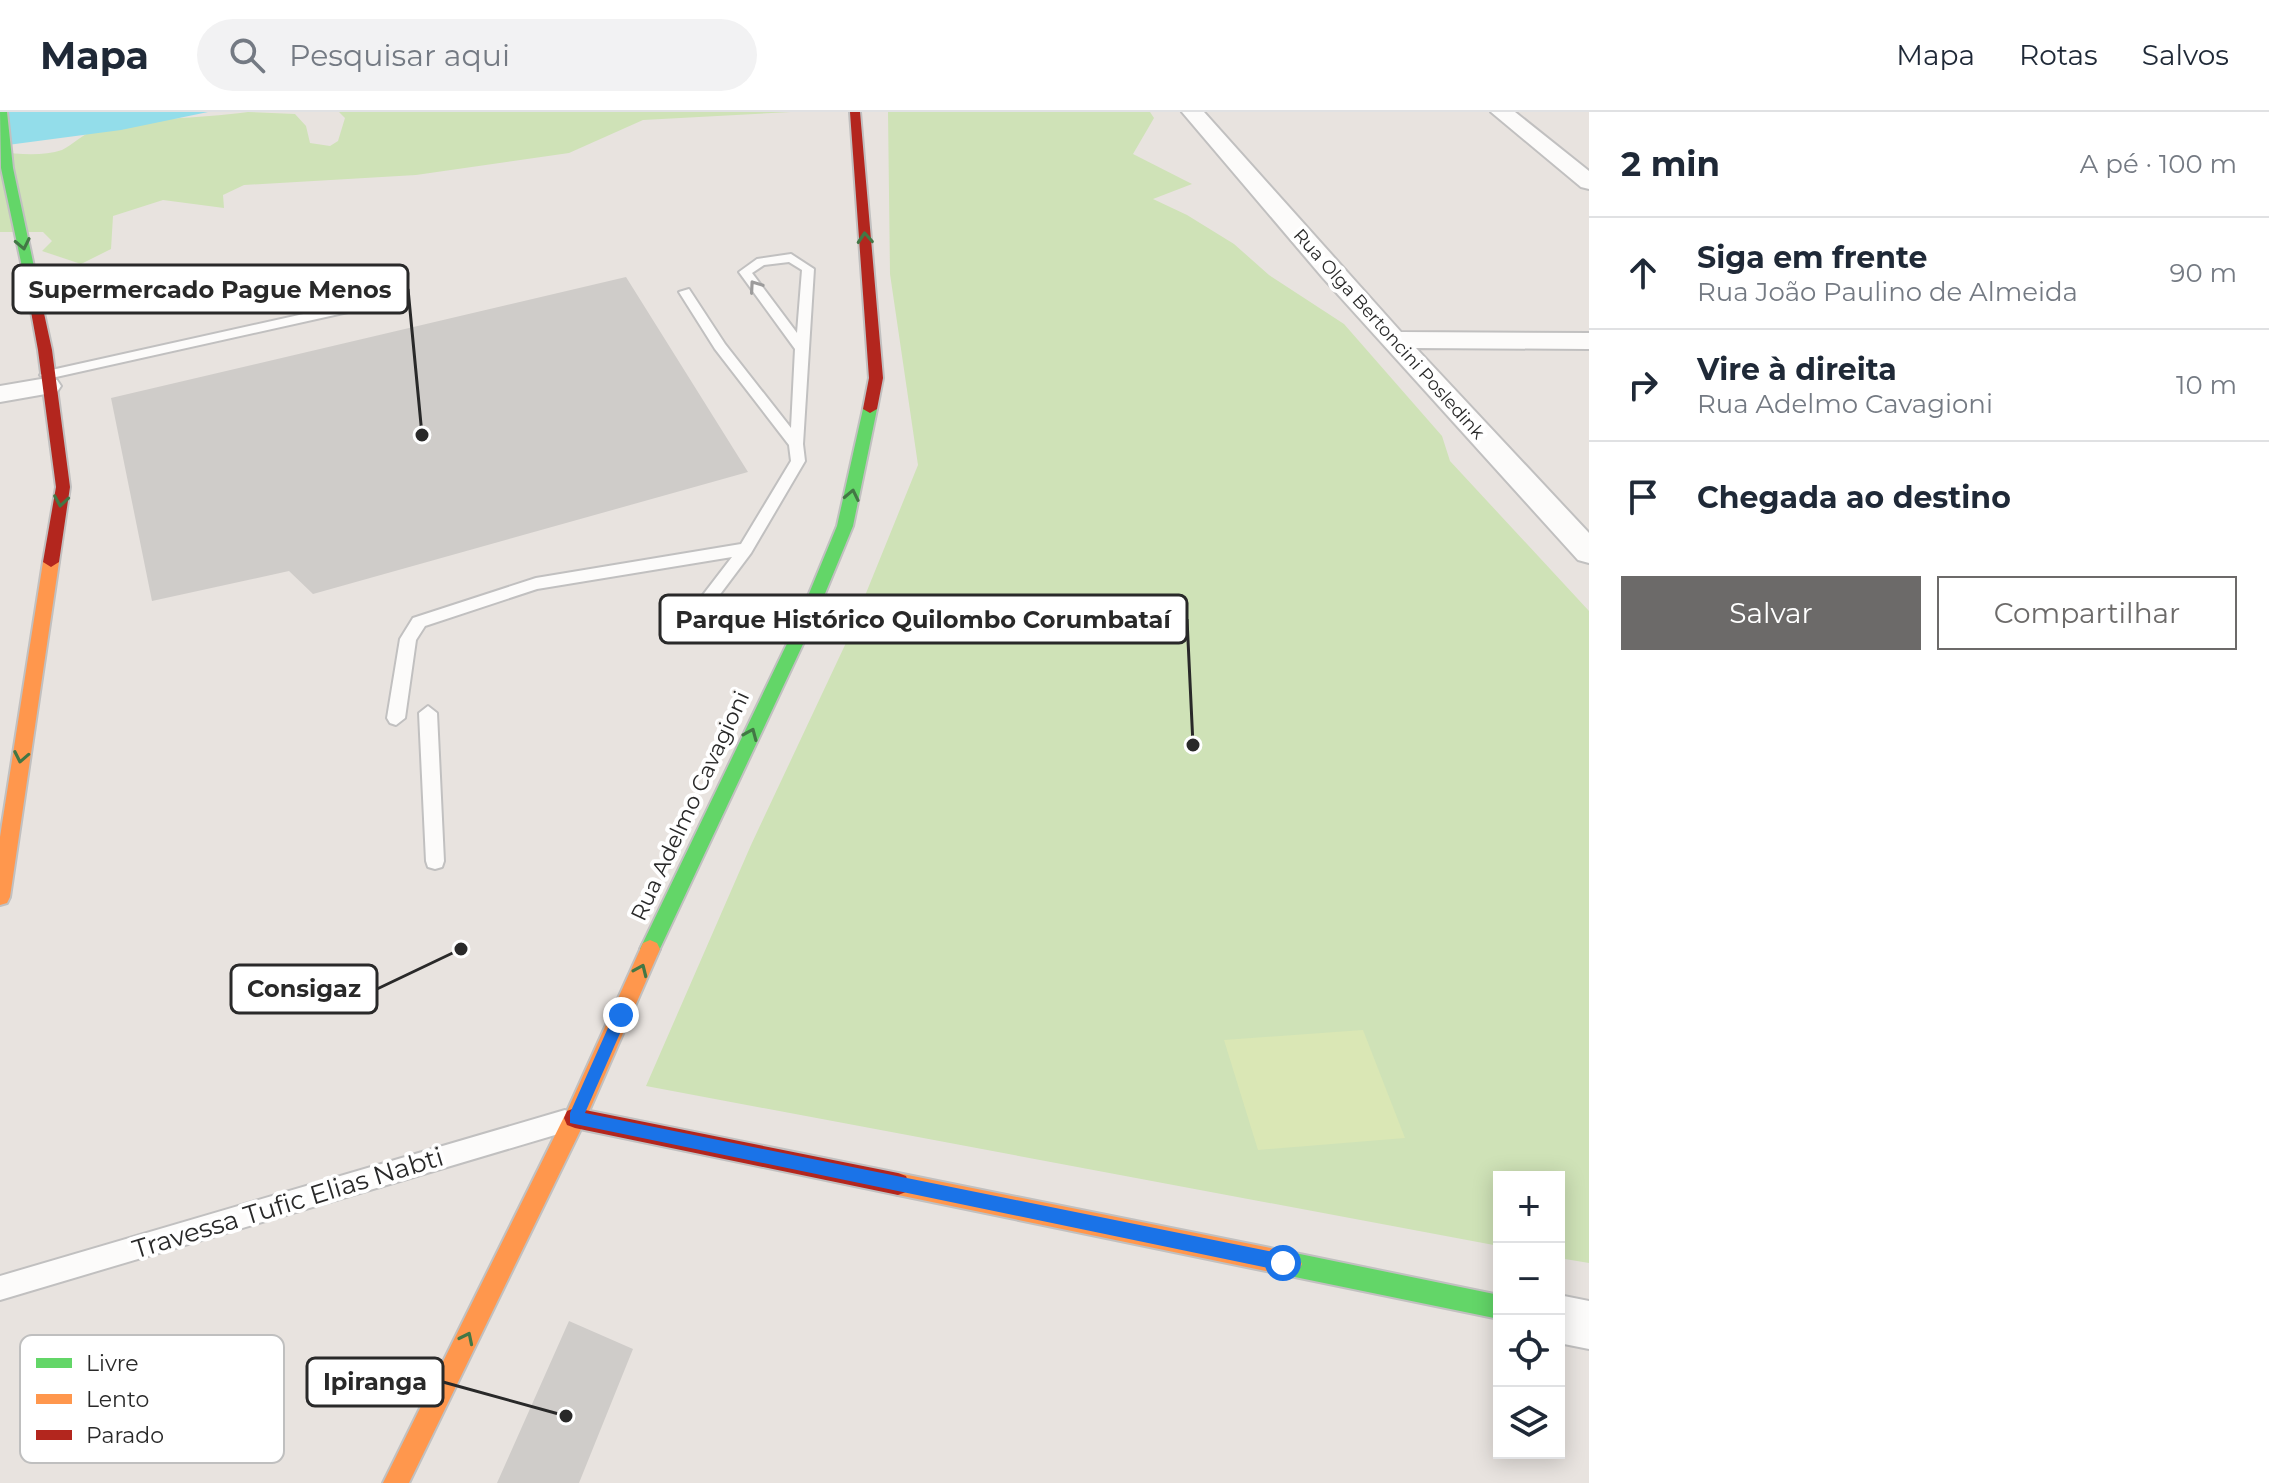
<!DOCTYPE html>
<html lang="pt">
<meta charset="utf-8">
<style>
body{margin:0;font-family:Montserrat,sans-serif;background:#f2f2f3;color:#1f2937}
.controls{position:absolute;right:24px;bottom:24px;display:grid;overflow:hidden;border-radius:0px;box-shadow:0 4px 20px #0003}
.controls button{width:72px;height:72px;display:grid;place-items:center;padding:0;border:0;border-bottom:2px solid #e0e1e3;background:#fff;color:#1f2937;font:40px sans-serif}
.stop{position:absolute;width:24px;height:24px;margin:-18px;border:6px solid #1a73e8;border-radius:50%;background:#fff}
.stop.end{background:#1a73e8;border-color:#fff;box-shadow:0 2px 8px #0008}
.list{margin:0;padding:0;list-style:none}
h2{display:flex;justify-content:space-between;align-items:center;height:104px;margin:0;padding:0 32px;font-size:34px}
h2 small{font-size:26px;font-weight:400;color:#747a83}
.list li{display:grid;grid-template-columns:52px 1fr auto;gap:24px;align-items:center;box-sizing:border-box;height:112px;padding:0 32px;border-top:2px solid #e0e1e3}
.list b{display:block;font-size:30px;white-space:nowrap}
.list p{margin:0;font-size:26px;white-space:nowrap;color:#747a83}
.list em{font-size:26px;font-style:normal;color:#747a83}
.actions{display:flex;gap:16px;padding:24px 32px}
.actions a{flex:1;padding:18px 0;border:2px solid #6c6a69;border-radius:0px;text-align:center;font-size:28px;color:#6c6a69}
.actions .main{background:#6c6a69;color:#fff}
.icon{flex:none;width:44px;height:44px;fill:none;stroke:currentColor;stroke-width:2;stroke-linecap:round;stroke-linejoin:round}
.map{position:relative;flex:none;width:1589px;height:1371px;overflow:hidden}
header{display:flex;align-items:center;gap:48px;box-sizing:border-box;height:112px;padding:0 40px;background:#fff;border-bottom:2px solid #e0e1e3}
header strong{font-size:38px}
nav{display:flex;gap:44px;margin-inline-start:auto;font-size:28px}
.search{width:560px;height:72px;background:#f2f2f3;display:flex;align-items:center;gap:20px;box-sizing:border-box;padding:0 28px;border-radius:44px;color:#747a83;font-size:30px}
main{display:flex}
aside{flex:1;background:#fff}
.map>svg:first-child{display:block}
</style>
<header>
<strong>Mapa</strong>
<div class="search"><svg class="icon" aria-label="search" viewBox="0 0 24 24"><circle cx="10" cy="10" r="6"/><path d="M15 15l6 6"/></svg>Pesquisar aqui</div>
<nav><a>Mapa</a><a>Rotas</a><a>Salvos</a></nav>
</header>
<main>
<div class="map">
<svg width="1589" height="1371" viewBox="0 0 1589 1371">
<rect width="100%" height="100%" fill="#e8e3df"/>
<path fill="#cfe2b7" d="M248 0 295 2 306 14 310 31 330 34 338 29 345 6 339 0H791L643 8 569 41 416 63 244 73 223 83 224 96 163 88 113 104 111 137 81 152 42 139 52 129 43 120H0V39C18 43 44 44 62 38 73 33 82 22 94 19 145 5 196 7 248 0Z
M888 0H1150L1154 6 1133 42 1192 72 1153 87 1187 103 1234 132 1269 163 1344 212 1442 324 1450 349 1589 499V1151L1559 1146V1065H1499V1134L646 974 751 733 845 533 918 353 890 162Z"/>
<path fill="#dae7b5" d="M1363 918 1405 1026 1258 1038 1224 928Z"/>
<path fill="#93ddea" d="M0 0H208L121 18 0 34Z"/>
<path fill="#cfccc9" d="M626 165 748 360 313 482 289 459 152 489 111 286Z
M569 1209 633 1237 579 1371H497Z"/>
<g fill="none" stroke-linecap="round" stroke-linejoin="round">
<g stroke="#c1c0c0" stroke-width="4">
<path id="lane" d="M791 142 814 157 803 332 805 349 751 441 700 509H688L686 505 732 445 537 477 425 514 416 528 405 606 396 613 390 611 387 606 400 527 413 506 536 466 741 432 791 349 789 333 715 237 679 180 689 177 725 232 791 316 795 237 739 160 757 147ZM789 150 802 158 797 221 752 161 764 153Z
M362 189 366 190V196L47 267 40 263 47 259Z
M428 594 437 601 444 749 442 755 435 757 428 755 426 749 419 601Z
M565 998 573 1002 576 1009 573 1016 565 1020 0 1188V1164Z"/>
</g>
<g stroke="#c1c0c0" stroke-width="4">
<path id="street" d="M1182 0H1204L1401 220 1589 221V237L1416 236 1589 421V451L1578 448 1323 166Z
M1491 0H1515L1589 59V77L1581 75Z
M47 266 57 268 61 274 57 280 0 290V274Z
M1559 1183 1589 1189V1237L1559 1231Z"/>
</g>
<g stroke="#c1c0c0" stroke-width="4">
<path id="fast" d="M0 0H7L13 56 40 183 34 187 28 183 1 56Z
M870 293 877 297 853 414 812 513 657 843 650 846 643 843 640 837 796 513 837 414 863 297Z
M1290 1140 1499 1183V1207L1290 1164 1282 1160 1278 1152 1282 1144Z"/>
</g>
<g stroke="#c1c0c0" stroke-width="4">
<path id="slow" d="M51 445 59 450 10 785 7 791 0 793V725L43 450Z
M650 828 657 831 660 837 583 1013 409 1371H383L567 999 643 831Z
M898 1061 1290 1140 1298 1144 1302 1152 1298 1160 1290 1164 898 1083 890 1080 887 1072 890 1064Z"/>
</g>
<g stroke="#c1c0c0" stroke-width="4">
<path id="jam" d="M850 0H860L883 266 877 297 870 301 863 297 869 266Z
M34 179 40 183 52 238 70 375 59 450 51 455 43 450 56 375 38 238 28 183Z
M575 996 898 1061 906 1064 909 1072 906 1080 898 1083 575 1016 567 1013 564 1006 567 999Z"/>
</g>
<use href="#lane" fill="#fcfbfa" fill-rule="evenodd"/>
<use href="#street" fill="#fcfbfa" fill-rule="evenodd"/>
<use href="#fast" fill="#63d668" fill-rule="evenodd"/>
<use href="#slow" fill="#ff974d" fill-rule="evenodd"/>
<use href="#jam" fill="#b3261e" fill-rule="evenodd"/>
</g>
<defs><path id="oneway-chevron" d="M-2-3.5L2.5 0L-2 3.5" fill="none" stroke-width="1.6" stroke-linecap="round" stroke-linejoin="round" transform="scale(2)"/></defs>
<g stroke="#437745">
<use href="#oneway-chevron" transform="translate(865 126) rotate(-94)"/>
<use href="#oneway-chevron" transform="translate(23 132) rotate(78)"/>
<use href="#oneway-chevron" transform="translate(852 383) rotate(-78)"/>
<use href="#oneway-chevron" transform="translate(61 389) rotate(99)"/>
<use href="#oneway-chevron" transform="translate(751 622) rotate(-67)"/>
<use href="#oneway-chevron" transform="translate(21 645) rotate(101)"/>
<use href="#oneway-chevron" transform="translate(641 858) rotate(-66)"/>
<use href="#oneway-chevron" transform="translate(467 1226) rotate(-64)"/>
</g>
<use stroke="#9d9c9c" href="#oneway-chevron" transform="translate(755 174) rotate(-125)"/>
<path fill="#1a73e8" d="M621 896 628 903 585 1001 1283 1142 1292 1151 1283 1159 570 1011V1001L616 898Z"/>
<g text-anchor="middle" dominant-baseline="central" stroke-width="8" stroke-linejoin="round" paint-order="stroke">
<g font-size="18" fill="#292929" stroke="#fff">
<text transform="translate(1389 222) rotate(48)">Rua Olga Bertoncini Posledink</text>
</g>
<g font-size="22" fill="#292929" stroke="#fff">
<text transform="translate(690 694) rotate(-65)">Rua Adelmo Cavagioni</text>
</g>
<g font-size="26" fill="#292929" stroke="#fff">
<text transform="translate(288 1091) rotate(-17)">Travessa Tufic Elias Nabti</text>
</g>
</g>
<rect x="20" y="1223" width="264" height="128" rx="12" fill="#fff" stroke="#bfbfbf" stroke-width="2"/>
<rect x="36" y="1246" width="36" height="10" fill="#63d668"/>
<rect x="36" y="1282" width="36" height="10" fill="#ff974d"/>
<rect x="36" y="1318" width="36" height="10" fill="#b3261e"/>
<g font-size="22" fill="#292929">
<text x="86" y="1259">Livre</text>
<text x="86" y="1295">Lento</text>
<text x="86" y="1331">Parado</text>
</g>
<path fill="none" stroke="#292929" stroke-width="3" d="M422 323L408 177M1193 633L1187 507M461 837L377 877M566 1304L443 1270"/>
<g fill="#292929" stroke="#fff" stroke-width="3">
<circle cx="422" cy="323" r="8"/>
<circle cx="1193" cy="633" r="8"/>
<circle cx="461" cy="837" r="8"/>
<circle cx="566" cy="1304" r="8"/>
</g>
<g fill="#fff" stroke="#292929" stroke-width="3">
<rect x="13" y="153" width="395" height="48" rx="8"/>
<rect x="660" y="483" width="527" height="48" rx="8"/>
<rect x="231" y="853" width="146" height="48" rx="8"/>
<rect x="307" y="1246" width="136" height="48" rx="8"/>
</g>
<g font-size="24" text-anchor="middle" font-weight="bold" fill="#292929">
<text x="210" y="186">Supermercado Pague Menos</text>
<text x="923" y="516">Parque Histórico Quilombo Corumbataí</text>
<text x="304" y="885">Consigaz</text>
<text x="375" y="1278">Ipiranga</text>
</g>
</svg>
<div class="controls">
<button>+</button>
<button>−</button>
<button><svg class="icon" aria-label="locate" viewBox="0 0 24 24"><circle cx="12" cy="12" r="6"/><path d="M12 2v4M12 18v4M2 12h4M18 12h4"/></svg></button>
<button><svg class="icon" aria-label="layers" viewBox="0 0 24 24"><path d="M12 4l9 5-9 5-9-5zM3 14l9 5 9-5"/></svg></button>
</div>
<div class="stop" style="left:1283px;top:1151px"></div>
<div class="stop end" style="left:621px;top:903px"></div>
</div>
<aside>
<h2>2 min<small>A pé · 100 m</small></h2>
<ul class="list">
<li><svg class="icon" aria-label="ahead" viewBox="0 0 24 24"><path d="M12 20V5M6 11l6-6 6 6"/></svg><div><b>Siga em frente</b><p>Rua João Paulino de Almeida</p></div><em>90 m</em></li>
<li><svg class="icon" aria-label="right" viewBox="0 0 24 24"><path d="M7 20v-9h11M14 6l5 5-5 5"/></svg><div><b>Vire à direita</b><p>Rua Adelmo Cavagioni</p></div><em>10 m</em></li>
<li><svg class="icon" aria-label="arrive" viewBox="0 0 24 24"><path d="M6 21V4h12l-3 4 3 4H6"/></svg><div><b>Chegada ao destino</b></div></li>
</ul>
<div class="actions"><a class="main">Salvar</a><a>Compartilhar</a></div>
</aside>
</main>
